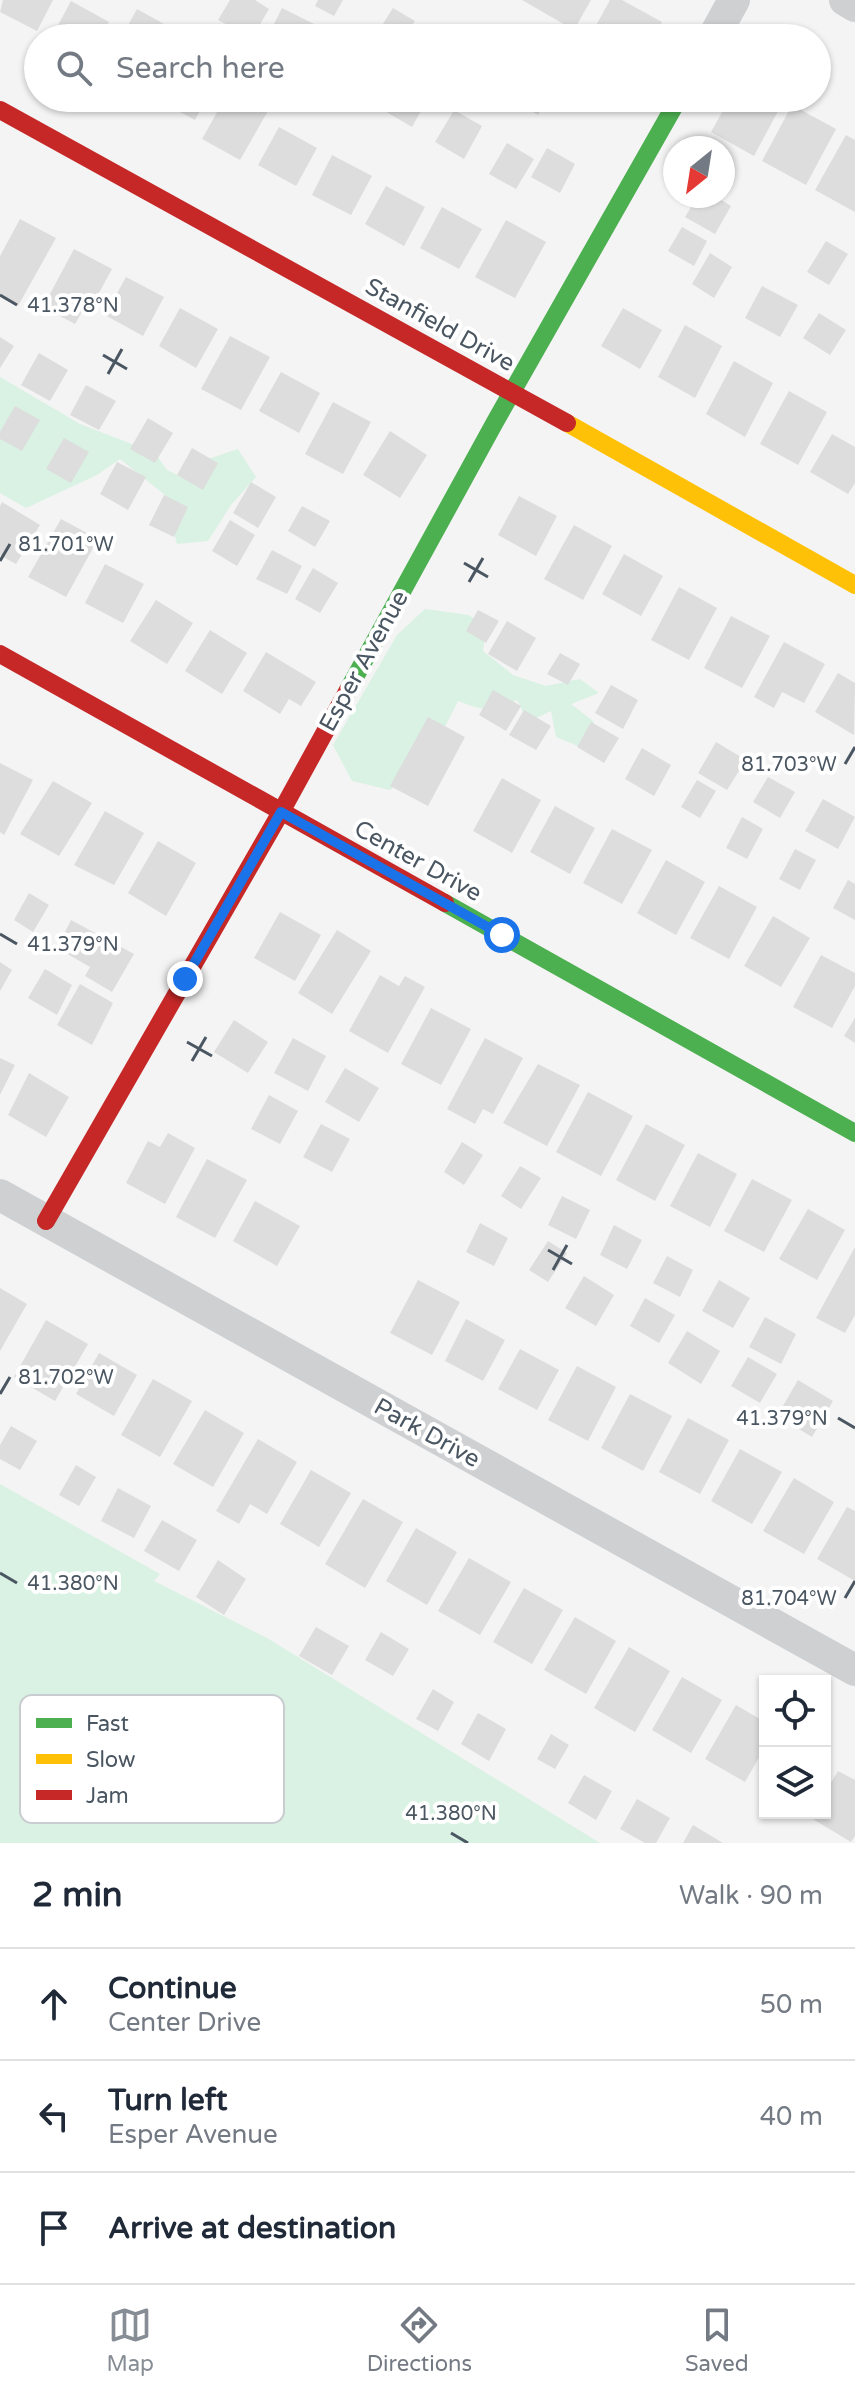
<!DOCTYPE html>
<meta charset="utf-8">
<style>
body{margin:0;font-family:"Varela Round",sans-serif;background:#f6f6f7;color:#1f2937}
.controls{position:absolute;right:24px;bottom:24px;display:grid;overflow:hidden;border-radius:0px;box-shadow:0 2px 6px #0004}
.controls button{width:72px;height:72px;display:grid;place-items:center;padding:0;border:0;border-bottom:2px solid #e0e1e3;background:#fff;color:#1f2937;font:40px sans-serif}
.compass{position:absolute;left:663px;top:136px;width:72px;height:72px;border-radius:50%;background:#fff;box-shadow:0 2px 6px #0004;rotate:210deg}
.stop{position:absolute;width:24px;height:24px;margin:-18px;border:6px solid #1a73e8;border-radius:50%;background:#fff}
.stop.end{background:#1a73e8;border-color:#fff;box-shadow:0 2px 8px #0008}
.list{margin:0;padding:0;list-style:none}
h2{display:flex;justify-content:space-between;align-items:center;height:104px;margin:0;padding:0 32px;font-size:34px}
h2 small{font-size:26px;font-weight:400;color:#747a83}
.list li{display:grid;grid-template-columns:52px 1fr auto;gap:24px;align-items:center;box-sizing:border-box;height:112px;padding:0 32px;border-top:2px solid #e0e1e3}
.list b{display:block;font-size:30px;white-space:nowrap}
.list p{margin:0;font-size:26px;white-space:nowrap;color:#747a83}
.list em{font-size:26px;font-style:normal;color:#747a83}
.icon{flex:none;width:44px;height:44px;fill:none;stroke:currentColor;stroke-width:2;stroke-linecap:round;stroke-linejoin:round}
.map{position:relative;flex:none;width:855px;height:1843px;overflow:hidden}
.search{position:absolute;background:#fff;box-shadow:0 2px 6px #0004;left:24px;right:24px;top:24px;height:88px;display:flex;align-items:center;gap:20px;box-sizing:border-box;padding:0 28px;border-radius:44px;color:#747a83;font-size:30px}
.sheet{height:440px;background:#fff}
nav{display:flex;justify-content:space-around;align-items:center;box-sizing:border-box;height:112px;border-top:2px solid #e0e1e3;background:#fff;font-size:22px;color:#747a83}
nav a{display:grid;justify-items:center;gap:4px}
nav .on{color:#868d94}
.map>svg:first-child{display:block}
</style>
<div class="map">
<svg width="855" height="1843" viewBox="0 0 855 1843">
<rect width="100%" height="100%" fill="#f4f4f4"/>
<path fill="#d9f2e3" d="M0 377 80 424 155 453 167 470 203 487 211 458 238 449 256 477 231 505 208 541 177 544 165 495 120 459 97 475 26 508 0 493Z
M425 609 469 615 486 627 483 651 513 675 546 686 580 679 599 693 571 704 593 721 601 741 578 746 556 737 551 711 528 722 517 700C491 712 484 711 458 701L428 760 390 790 352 781 333 745 397 635Z
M0 1484 160 1574 154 1581 267 1638 600 1843H0Z"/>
<path fill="#ddddde" d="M3 0H53L37 31 0 12Z
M230 0H255L269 9 252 38 218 20Z
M318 0H343L334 16 315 6Z
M522 0H591L574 30Z
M610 0H622L662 22 653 38H589Z
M71 1 109 22 100 38H51Z
M282 8 324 29 320 38H267Z
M393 8 415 21 404 38H374Z
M137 9 173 29 168 38H121Z
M468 26 490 38H461Z
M154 98H207L195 120Z
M225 98H266L273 102 240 160 202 139Z
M390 98H428L412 127 383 110Z
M510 98H548L538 115Z
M596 98H621L615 108Z
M730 98 784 100 754 156 711 132Z
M792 105 836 129 806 185 762 161Z
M454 110 482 126 464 159 435 142Z
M279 127 317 148 296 186 258 165Z
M846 135 855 140V212L815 190Z
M507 143 534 159 516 189 489 174Z
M547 148 575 164 560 193 531 177Z
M332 155 372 176 351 215 312 195Z
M386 186 425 207 404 246 365 224Z
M698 196H715L731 206 715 234 685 217Z
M442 207 482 229 459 269 420 248Z
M20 219 56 238 18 306 0 296V256Z
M506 220 546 242 515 298 475 277Z
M682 227 707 241 694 266 668 251Z
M826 241 848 254 829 285 807 272Z
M74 249 112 269 89 311 84 308 75 324 43 307Z
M710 253 732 267 714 298 692 284Z
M126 277 164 297 143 336 105 315Z
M762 286 798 305 780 337 745 318Z
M180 308 218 329 196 368 159 346Z
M623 308 662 330 640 369 601 346Z
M819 313 846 330 830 355 803 338Z
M685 325 722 346 695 398 658 377Z
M230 336 270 357 241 410 201 389Z
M0 337 14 346 0 368Z
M39 353 68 370 50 401 21 385Z
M734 361 773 383 745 437 706 414Z
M281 372 320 393 299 433 259 411Z
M86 385 116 401 99 430 70 415Z
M789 391 827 412 798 465 760 444Z
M333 402 371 422 343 474 305 454Z
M15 406 40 420 22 451 0 439V432Z
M148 418 173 433 155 463 130 449Z
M390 431 427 455 400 498 363 475Z
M832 434 855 447V483L848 494 810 472Z
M64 438 89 452 71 483 46 469Z
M192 448 218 463 203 490 177 475Z
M117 462 146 477 128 510 100 494Z
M251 482 276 497 258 528 233 513Z
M164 495 188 507 174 537 149 525Z
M519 496 557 516 536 556 498 535Z
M2 502 40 525 16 564 0 555V506Z
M302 506 330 521 315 547 288 531Z
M61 519 98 539 66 597 28 577Z
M230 520 255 535 237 566 212 551Z
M574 525 612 546 583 600 544 579Z
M272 550 302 566 287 594 256 579Z
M624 554 663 576 641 616 602 594Z
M105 564 144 584 123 623 85 603Z
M313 568 338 583 320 613 295 599Z
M679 587 717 608 689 660 651 640Z
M156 600 193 623 167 664 130 641Z
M478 610 499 621 486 643 466 631Z
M731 616 770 636 742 688 704 668Z
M507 621 536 638 517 671 488 654Z
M210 630 247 653 222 694 185 671Z
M784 642 825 664 804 703 782 692 774 708 754 697Z
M266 652 316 682 301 706 289 699 280 714 243 691Z
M560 653 580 664 568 685 547 674Z
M838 673 855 683 854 735 815 712Z
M611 685 638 700 623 729 595 713Z
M493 690 521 706 506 731 479 715Z
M524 710 551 726 536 750 509 735Z
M428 717 465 737 428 806 390 786Z
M591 722 619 738 604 763 577 747Z
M716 742 746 760 727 790 698 773Z
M642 748 671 765 654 796 625 779Z
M0 763 33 780 4 835 0 832Z
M768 777 795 792 780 818 753 802Z
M502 778 541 800 512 853 473 831Z
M697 780 716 791 700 818 681 807Z
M53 781 92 803 59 856 20 834Z
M823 799 855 817 838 849 805 831Z
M555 806 595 828 570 874 530 852Z
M105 811 144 833 114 885 74 865Z
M742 817 763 829 747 859 726 848Z
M612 829 652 850 622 904 583 883Z
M158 841 196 863 166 916 128 893Z
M795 849 816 860 800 890 779 879Z
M666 860 705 882 676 935 637 913Z
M848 880 855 884V920L833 908Z
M719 886 757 907 729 959 690 938Z
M29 893 49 905 33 932 14 920Z
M280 912 321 935 295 981 254 958Z
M773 916 810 938 781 987 744 966Z
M71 920 134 954 112 992 85 976 90 967 57 948Z
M337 930 371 951 332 1014 298 993Z
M821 955 855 973V986L832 1028 793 1007Z
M0 962 12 970 0 991Z
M45 969 72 985 57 1015 28 998Z
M380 975 399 986 405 976 425 987 388 1053 349 1031Z
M80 984 113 1003 92 1045 57 1025Z
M431 1008 471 1029 441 1085 401 1064Z
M855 1018V1043L844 1036Z
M234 1020 268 1042 248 1073 214 1052Z
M293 1038 326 1056 308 1091 274 1073Z
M485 1038 523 1058 493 1114 483 1109 475 1124 447 1109Z
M0 1058 15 1065 0 1095Z
M538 1064 580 1085 547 1146 503 1123Z
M345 1068 379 1088 359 1122 325 1102Z
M29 1073 69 1097 46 1137 8 1115Z
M588 1092 633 1116 601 1176 556 1152Z
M269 1095 298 1111 280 1144 251 1129Z
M321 1124 350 1139 332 1172 303 1157Z
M646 1124 685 1145 655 1201 616 1180Z
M168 1133 195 1148 165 1204 126 1183 148 1141 160 1147Z
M462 1142 483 1155 464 1185 444 1172Z
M698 1153 737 1174 710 1227 670 1206Z
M207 1159 247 1180 215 1238 176 1217Z
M520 1166 541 1178 521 1209 501 1196Z
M752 1179 792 1200 764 1252 724 1231Z
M562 1196 590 1210 576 1239 548 1225Z
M255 1201 300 1226 277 1266 233 1241Z
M808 1209 845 1230 817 1280 779 1259Z
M480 1223 508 1238 494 1266 466 1252Z
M614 1225 642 1240 627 1269 600 1255Z
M548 1241 567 1253 548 1282 529 1270Z
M855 1247V1315L845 1333 816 1318Z
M667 1256 693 1270 680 1297 653 1283Z
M584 1276 614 1295 596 1326 565 1308Z
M418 1280 460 1302 432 1355 390 1333Z
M719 1280 750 1298 733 1328 702 1311Z
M0 1288 27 1304 0 1351Z
M645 1298 675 1315 659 1343 630 1326Z
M765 1317 796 1334 781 1364 749 1347Z
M466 1319 505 1340 483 1381 445 1361Z
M46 1320 88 1344 55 1401 14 1377Z
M687 1331 720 1351 701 1384 668 1363Z
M520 1349 559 1370 537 1410 498 1389Z
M99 1353 137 1375 114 1416 76 1394Z
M748 1357 777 1374 760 1403 731 1386Z
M577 1366 616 1387 588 1441 548 1420Z
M153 1379 192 1401 160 1457 121 1435Z
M798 1380 833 1401 812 1437 777 1416Z
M630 1394 672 1416 643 1471 601 1448Z
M205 1410 244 1433 213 1487 173 1464Z
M688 1418 729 1440 700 1494 659 1472Z
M11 1426 37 1441 20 1470 0 1459V1445Z
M258 1439 297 1462 267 1514 250 1504 239 1524 216 1511Z
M740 1449 782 1472 752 1524 711 1501Z
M76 1465 96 1477 79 1506 59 1495Z
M311 1470 351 1493 319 1547 280 1524Z
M794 1478 834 1502 804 1554 763 1531Z
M118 1488 151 1506 134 1538 101 1521Z
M363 1499 403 1522 365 1588 325 1564Z
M847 1507 855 1511V1581L817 1559Z
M162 1520 197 1540 179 1571 144 1551Z
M416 1528 457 1552 427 1605 386 1581Z
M469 1558 511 1582 480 1635 438 1611Z
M218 1560 246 1579 224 1615 196 1597Z
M524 1588 563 1610 532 1664 493 1642Z
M575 1617 616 1641 586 1694 544 1670Z
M316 1627 349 1646 332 1675 299 1656Z
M381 1632 409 1649 393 1676 365 1660Z
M629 1647 670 1671 635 1732 594 1708Z
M682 1677 722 1700 691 1753 652 1730Z
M433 1689 454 1702 438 1731 416 1719Z
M736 1705 765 1722V1747L745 1782 705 1759Z
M478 1713 506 1729 489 1761 461 1744Z
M551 1734 569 1745 555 1769 537 1759Z
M838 1771 855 1780V1836L851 1842 811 1818 814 1813H825V1793Z
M584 1775 612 1791 596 1820 568 1803Z
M637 1799 670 1818 656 1843H645L620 1829Z
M693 1825 723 1843H683Z"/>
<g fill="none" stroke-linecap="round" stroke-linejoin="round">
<path stroke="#ced0d2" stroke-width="32" d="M845 0 855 6
M713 38 734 0
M0 1195 855 1670"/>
<path stroke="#4caf50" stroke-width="18" d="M348 690 495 422 679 98
M445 903 855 1133"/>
<path stroke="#ffc107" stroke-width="18" d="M567 423 855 585"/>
<path stroke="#c62828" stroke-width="18" d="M0 110 567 423
M0 654 445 903
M46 1221 281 812 348 690"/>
</g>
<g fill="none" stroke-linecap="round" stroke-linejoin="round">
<path stroke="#1a73e8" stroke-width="10" d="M185 979 281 812 502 935"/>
</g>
<path fill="none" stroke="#4a5661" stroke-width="3" d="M0 295 17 305M103 355 127 369M108 374 122 349M0 561 10 544M464 563 488 577M469 582 483 558M845 764 855 747M0 934 17 944M187 1042 212 1056M192 1061 206 1037M548 1250 572 1264M553 1270 567 1245M0 1394 10 1377M838 1418 855 1428M0 1573 17 1583M845 1598 855 1581M451 1833 468 1843"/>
<g text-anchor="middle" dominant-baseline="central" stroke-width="8" stroke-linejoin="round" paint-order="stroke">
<g font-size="24" fill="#4a5661" stroke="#fff">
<text transform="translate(440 325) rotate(29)">Stanfield Drive</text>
<text transform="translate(364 661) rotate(-61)">Esper Avenue</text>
<text transform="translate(418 861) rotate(29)">Center Drive</text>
<text transform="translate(427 1433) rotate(29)">Park Drive</text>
</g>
</g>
<rect x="20" y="1695" width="264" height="128" rx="12" fill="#fff" stroke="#c9ccd0" stroke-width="2"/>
<rect x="36" y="1718" width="36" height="10" fill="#4caf50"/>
<rect x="36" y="1754" width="36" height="10" fill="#ffc107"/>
<rect x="36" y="1790" width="36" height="10" fill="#c62828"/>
<g font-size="22" fill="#4a5661">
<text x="86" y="1731">Fast</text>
<text x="86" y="1767">Slow</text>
<text x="86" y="1803">Jam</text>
</g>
<g font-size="20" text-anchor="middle" fill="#4a5661" stroke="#fff" stroke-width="8" stroke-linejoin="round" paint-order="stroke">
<text x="73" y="312">41.378°N</text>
<text x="66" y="551">81.701°W</text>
<text x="789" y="771">81.703°W</text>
<text x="73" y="951">41.379°N</text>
<text x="66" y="1384">81.702°W</text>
<text x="782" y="1425">41.379°N</text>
<text x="73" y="1590">41.380°N</text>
<text x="789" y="1605">81.704°W</text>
<text x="451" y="1820">41.380°N</text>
</g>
</svg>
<div class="controls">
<button><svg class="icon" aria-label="locate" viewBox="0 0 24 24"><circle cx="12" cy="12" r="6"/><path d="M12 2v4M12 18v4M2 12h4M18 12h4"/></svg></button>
<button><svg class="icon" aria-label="layers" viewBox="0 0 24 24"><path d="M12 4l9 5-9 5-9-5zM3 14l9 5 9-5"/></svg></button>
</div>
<svg class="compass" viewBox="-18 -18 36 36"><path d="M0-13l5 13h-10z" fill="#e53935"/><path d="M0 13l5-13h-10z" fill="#747a83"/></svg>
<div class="stop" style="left:502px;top:935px"></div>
<div class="stop end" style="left:185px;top:979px"></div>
<div class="search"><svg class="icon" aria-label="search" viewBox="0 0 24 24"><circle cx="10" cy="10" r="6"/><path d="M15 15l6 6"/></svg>Search here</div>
</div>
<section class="sheet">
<h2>2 min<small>Walk · 90 m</small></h2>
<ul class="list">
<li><svg class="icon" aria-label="ahead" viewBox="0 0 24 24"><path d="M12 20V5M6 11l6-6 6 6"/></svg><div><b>Continue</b><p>Center Drive</p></div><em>50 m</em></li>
<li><svg class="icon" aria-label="left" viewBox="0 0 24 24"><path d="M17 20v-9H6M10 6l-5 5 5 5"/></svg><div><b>Turn left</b><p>Esper Avenue</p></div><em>40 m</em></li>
<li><svg class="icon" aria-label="arrive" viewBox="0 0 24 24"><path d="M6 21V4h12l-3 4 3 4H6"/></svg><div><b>Arrive at destination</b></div></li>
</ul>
</section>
<nav>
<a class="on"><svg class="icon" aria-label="map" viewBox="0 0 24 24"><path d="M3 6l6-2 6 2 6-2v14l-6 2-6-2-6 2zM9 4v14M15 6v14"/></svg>Map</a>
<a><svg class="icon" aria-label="directions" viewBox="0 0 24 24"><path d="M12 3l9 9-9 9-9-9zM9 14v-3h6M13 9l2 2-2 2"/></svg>Directions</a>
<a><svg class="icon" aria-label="saved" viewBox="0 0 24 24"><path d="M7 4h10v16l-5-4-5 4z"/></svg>Saved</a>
</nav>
